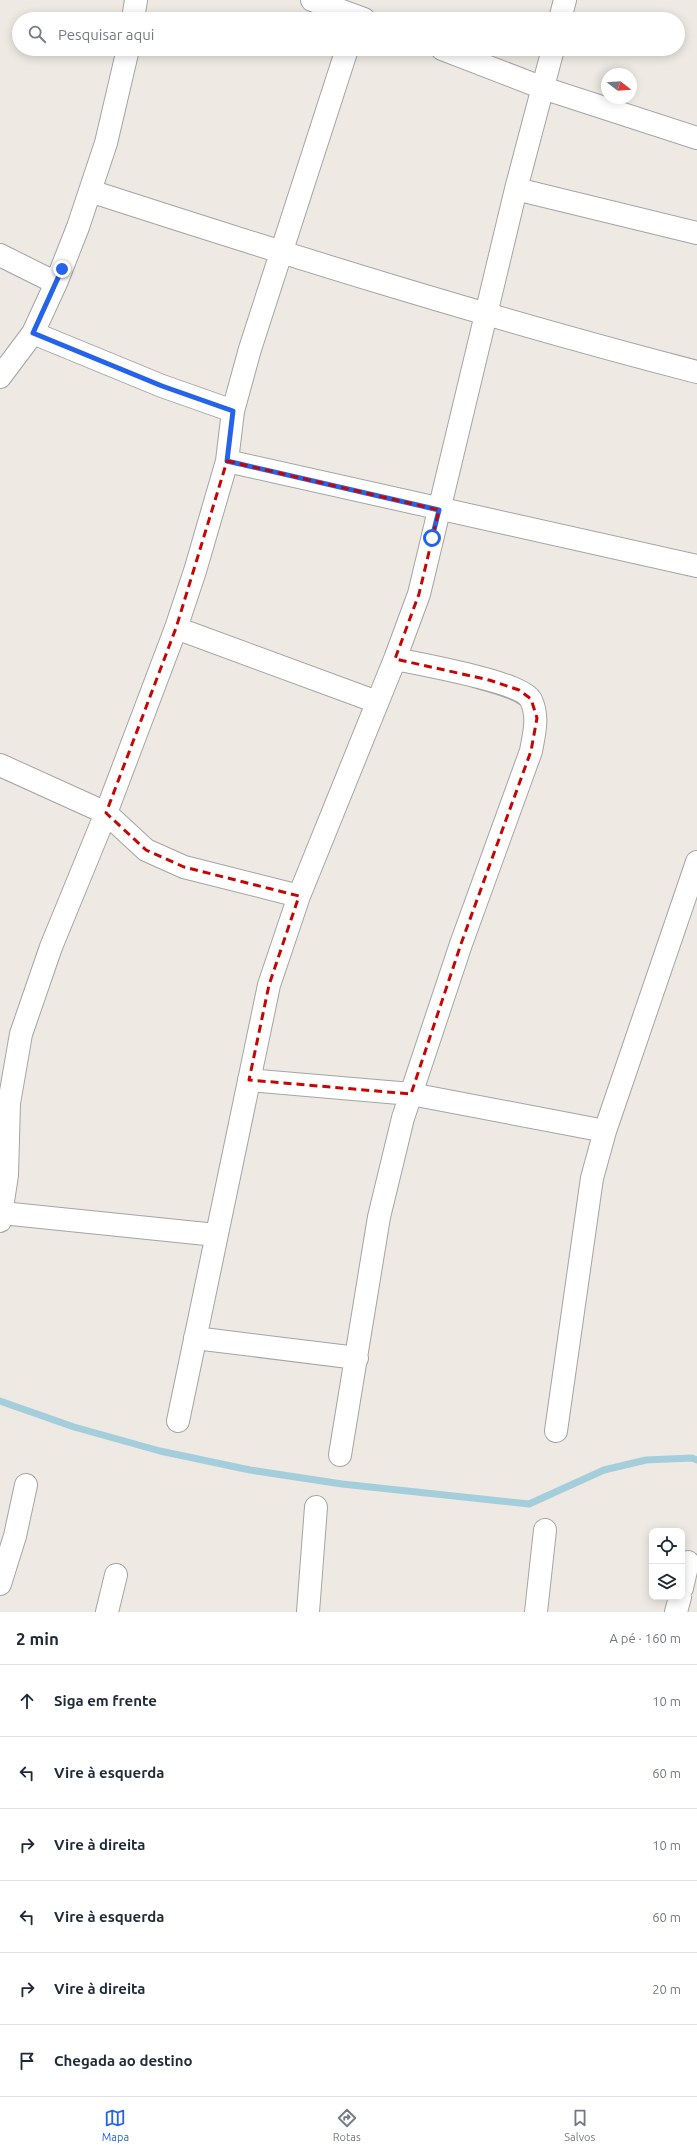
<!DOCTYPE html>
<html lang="pt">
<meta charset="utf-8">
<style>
body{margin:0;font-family:Ubuntu,sans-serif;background:#f2f2f3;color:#1f2937}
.controls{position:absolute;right:12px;bottom:12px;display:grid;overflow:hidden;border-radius:8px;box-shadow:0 2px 10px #0003}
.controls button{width:36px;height:36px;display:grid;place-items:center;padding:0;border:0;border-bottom:1px solid #e0e1e3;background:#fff;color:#1f2937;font:20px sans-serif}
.compass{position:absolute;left:601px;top:68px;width:36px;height:36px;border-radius:50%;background:#fff;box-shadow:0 2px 10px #0003;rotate:107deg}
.stop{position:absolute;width:12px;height:12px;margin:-9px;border:3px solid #2563eb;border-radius:50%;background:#fff}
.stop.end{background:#2563eb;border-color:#fff;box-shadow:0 1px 4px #0008}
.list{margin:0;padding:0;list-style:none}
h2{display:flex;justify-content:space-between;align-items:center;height:52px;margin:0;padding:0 16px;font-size:17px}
h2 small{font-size:13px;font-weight:400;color:#747a83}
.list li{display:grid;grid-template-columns:26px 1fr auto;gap:12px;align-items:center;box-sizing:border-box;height:72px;padding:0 16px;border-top:1px solid #e0e1e3}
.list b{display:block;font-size:15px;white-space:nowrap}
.list em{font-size:13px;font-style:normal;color:#747a83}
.icon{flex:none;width:22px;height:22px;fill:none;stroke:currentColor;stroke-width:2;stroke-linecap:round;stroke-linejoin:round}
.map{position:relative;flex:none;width:697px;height:1612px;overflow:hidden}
.search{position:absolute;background:#fff;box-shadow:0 2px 10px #0003;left:12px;right:12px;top:12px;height:44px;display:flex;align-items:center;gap:10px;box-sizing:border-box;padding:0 14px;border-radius:22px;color:#747a83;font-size:15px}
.sheet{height:484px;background:#fff}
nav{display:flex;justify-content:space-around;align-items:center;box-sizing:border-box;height:56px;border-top:1px solid #e0e1e3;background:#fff;font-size:11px;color:#747a83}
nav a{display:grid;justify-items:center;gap:2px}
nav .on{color:#2563eb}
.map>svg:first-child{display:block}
</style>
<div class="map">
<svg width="697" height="1612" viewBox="0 0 697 1612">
<rect width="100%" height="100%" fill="#eeeae3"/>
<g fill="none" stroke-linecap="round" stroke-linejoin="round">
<path stroke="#a4cedb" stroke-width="7" d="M0 1401 74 1427 160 1451 250 1470 342 1484 529 1504 604 1470 646 1460 692 1458 697 1460"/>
<g stroke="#a4a4a4" stroke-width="24">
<path id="minor" d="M312 0 364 19
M133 19 136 0
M560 19 565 0
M442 49 543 88 697 138
M516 189 697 233
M90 191C291 256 492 319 697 372
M0 255 56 283
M33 333 162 386 233 411
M0 377 33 333 56 283 78 227 106 143 128 49
M227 461 697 566
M176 628 377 702
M0 765 106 813 146 850 184 867 299 896
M249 1080 411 1094 605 1131
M2 1213 216 1235
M0 1221 7 1175 9 1103 21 1034 51 947 106 813 176 628 195 571 227 461 233 411 250 349 347 49
M195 1338 357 1358
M178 1421 269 985 299 896 395 659 419 594 516 189 553 49
M556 1431 592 1178 605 1131 697 862
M340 1455 379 1217 403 1118 461 944 531 751C534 734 539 717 531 700 522 682 419 664 395 659
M0 1584 15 1536 26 1485
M682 1588 688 1562
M107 1612 116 1575
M308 1612 316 1507
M536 1612 545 1530
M676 1612 680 1597"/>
</g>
<use href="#minor" stroke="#fff" stroke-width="22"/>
</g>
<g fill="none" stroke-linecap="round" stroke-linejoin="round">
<path stroke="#2563eb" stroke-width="5" d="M62 269 33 333 162 386 233 411 227 461 439 510 432 538"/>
</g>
<path fill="none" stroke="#c50605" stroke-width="3" stroke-dasharray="8 5" stroke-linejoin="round" d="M227 461 439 510 419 594 395 659 489 680 519 690 531 699 537 718 531 751 461 944 411 1094 249 1080 269 985 299 896 184 867 146 850 106 813 176 628Z"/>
</svg>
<div class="controls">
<button><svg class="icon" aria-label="locate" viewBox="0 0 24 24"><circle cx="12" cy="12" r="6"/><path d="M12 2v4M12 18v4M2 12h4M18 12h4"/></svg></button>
<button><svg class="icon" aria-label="layers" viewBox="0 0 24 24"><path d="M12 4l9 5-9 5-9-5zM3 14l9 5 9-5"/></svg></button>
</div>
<svg class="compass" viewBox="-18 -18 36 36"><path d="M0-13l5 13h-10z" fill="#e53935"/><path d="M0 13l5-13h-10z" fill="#747a83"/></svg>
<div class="stop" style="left:432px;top:538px"></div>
<div class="stop end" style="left:62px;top:269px"></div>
<div class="search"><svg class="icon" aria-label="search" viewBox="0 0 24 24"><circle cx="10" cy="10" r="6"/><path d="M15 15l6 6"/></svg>Pesquisar aqui</div>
</div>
<section class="sheet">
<h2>2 min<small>A pé · 160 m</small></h2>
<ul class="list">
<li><svg class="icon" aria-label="ahead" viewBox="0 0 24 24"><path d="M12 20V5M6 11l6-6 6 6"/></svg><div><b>Siga em frente</b></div><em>10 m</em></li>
<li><svg class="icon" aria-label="left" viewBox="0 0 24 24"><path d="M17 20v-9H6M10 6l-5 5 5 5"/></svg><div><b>Vire à esquerda</b></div><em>60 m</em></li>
<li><svg class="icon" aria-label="right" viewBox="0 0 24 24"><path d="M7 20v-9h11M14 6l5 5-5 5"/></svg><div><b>Vire à direita</b></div><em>10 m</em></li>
<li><svg class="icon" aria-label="left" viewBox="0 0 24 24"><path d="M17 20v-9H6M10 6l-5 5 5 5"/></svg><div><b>Vire à esquerda</b></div><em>60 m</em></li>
<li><svg class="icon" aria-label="right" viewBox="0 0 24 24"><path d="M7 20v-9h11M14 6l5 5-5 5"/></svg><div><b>Vire à direita</b></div><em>20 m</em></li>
<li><svg class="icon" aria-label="arrive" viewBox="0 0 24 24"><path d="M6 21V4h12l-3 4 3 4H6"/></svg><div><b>Chegada ao destino</b></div></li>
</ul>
</section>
<nav>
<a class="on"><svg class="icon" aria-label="map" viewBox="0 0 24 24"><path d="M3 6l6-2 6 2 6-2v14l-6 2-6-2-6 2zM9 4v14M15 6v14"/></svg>Mapa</a>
<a><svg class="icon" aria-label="directions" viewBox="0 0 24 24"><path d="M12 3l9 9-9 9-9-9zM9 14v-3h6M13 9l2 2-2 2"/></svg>Rotas</a>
<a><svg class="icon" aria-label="saved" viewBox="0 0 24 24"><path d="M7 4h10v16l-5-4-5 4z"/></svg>Salvos</a>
</nav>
